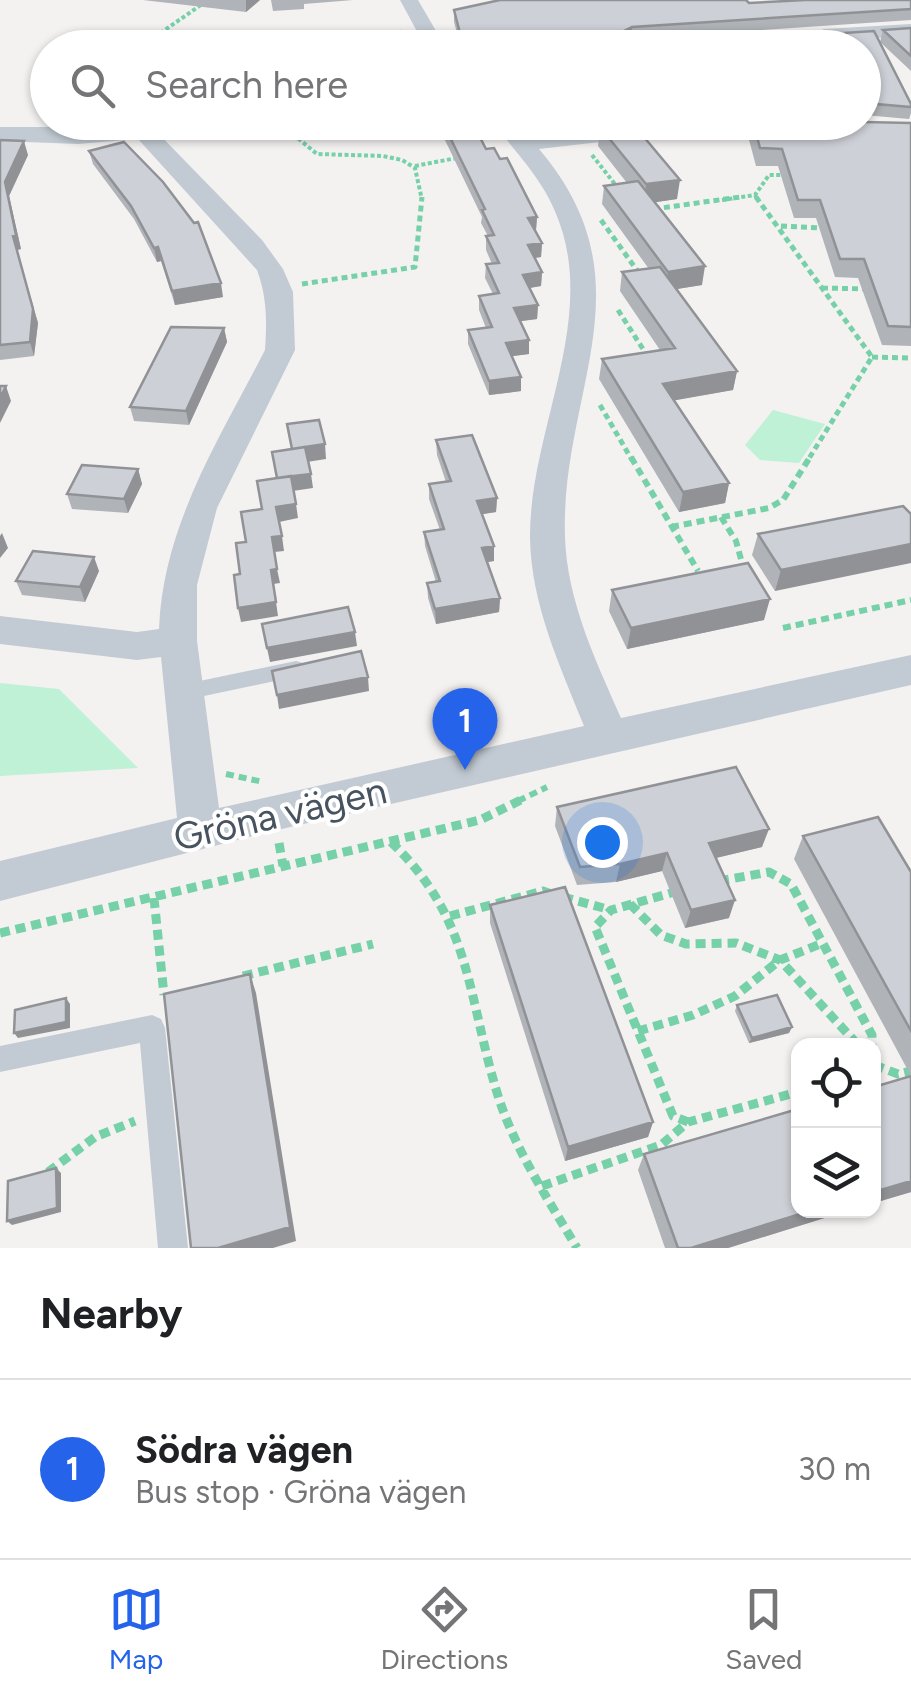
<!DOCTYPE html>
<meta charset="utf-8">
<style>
body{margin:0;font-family:Figtree,sans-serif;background:#f6f6f6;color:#202124}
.controls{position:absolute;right:30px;bottom:30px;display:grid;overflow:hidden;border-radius:20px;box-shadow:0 2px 8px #0004}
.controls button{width:90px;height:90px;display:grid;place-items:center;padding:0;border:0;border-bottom:2px solid #e0e0e0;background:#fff;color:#202124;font:50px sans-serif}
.you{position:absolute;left:602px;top:842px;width:35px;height:35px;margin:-25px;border:8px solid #fff;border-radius:50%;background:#1a73e8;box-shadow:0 0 0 15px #1a73e833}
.badge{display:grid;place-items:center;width:65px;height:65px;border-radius:50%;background:#2563eb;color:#fff;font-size:32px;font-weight:700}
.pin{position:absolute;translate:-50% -82px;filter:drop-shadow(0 2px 5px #0008)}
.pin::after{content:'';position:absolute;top:52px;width:35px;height:30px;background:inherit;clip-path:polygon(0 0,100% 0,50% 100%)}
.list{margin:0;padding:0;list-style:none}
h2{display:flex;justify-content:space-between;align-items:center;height:130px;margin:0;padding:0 40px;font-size:42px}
h2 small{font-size:32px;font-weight:400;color:#757577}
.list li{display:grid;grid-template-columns:65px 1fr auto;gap:30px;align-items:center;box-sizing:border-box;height:180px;padding:0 40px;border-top:2px solid #e0e0e0}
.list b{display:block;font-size:38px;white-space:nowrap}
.list p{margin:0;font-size:32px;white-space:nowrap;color:#757577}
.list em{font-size:32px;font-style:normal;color:#757577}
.icon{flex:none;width:55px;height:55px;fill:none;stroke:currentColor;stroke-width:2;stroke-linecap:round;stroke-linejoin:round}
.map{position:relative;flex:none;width:911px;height:1248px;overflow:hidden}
.search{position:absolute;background:#fff;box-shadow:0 2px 8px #0004;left:30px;right:30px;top:30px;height:110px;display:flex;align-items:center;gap:25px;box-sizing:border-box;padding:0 35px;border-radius:55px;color:#757577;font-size:38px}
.sheet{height:310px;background:#fff}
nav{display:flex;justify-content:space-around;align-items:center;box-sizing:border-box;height:140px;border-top:2px solid #e0e0e0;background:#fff;font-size:28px;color:#757577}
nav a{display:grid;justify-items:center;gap:5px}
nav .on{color:#2563eb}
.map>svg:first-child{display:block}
</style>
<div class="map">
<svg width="911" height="1248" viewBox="0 0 911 1248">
<rect width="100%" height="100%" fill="#f4f1f1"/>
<path fill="#bff1d6" d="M773 410 825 424 799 463 760 460 745 445Z
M0 683 59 689 138 768 0 776Z"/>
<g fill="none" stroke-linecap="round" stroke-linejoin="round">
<path stroke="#76d1a9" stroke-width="4" stroke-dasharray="4 2.5" stroke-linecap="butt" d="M139 48 208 0
M278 122 317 154 383 156 402 160 415 168 422 200
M592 155 618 188
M415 166 462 157
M755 195 758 200
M722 200 755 195 769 175H785"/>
<path stroke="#76d1a9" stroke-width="5" stroke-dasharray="6 4" stroke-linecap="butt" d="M756 197 872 357 808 460
M654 209 740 197
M601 220 641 276
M781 226 824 228
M302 284 415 267 422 197
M822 288 870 289
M618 310 650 360
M872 357 911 358
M600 405 632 460"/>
<path stroke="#76d1a9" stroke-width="6" stroke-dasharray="8 5" stroke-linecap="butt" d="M631 457 698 571
M721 517 736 541 742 563
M671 527 769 508 783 500 810 457
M783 628 911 600
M226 774 263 782
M518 801 547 787"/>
<path stroke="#76d1a9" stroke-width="9" stroke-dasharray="10 6" stroke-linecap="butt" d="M391 842C473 920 467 998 499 1099 517 1153 548 1199 577 1248
M279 843 283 866
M719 881 769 872 791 884 872 1035V1046
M678 891 611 910 595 927 673 1116 688 1122
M563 897 611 910
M154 898 164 995
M630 904 661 935 686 944 736 943 780 960 859 1046
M450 916 543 891 551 894
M0 933 480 820 523 799
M243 976 373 944
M638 1031 693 1015 735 996 780 960 823 943
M874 1065 898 1074 911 1071
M48 1172 95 1137 135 1121
M542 1186 661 1145 688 1122 798 1092"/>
<path fill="#c2cbd3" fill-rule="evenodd" d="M296 661 303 663 306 669 303 675 185 700 178 698 174 692 178 686 185 684Z
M152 1015 161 1019 165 1028 188 1248H158L140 1043 0 1072V1046Z"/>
<path fill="#c2cbd3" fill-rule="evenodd" d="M400 0H418L446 48H426Z
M911 24V36L824 41 814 35 824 29Z
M493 122H516L528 137 650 122H809L807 129 799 131 670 134 539 149C653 283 560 391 565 537 567 601 596 661 621 718L911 655V685L273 831 0 901V861L177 818 161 657 137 660 0 644V616L137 632 159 629C163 525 219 440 265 350 267 321 267 297 257 270L138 139 78 144 0 141V127H152L262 240 283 269 293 292 295 350 217 508 197 585V641L219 808 584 726C560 666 531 604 530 538 529 429 602 315 554 209 540 176 514 151 493 122Z"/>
</g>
<path fill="#b0b3b8" d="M143 0H260L246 12Z
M271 0H353L304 4V9L273 11Z
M500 0H746L749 3 805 0H911V20L629 39 735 40 874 31 911 104V113L909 119 864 115V48H482L481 45 460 44 454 22V10Z
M911 28V71L880 42 883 30Z
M419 122H472L486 149 537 217 536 230 542 243 541 257 534 258 542 272 541 286 530 288 538 305 537 319 521 321 529 340V354L512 356 521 377V391L489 395 468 344V330L486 328 479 310V296L493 294 485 278 486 264H492L486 250V236H488L481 223 482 217 443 136 428 137Z
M538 122H573L539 125Z
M751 122 911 123V346L882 345 858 278 835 277 816 218H794L778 166H756L748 136Z
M600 127 677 199 655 202 702 285 676 289 737 371 733 390 674 400 729 483 725 503 679 512 599 379 602 359 660 350 620 291 622 272 649 269 602 204 604 186 627 183 598 146Z
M0 140 28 155 9 196 21 249 17 250 38 323 34 356 0 360Z
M89 151 223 297 175 305 161 261 157 262 134 219 93 164Z
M224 328 227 342 189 425 134 421 130 407Z
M436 440 497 498 496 512 482 514 494 561 487 562 500 598 499 612 436 624 428 598 427 583 436 582 425 546 424 532 440 530 429 499V484L446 482 437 455Z
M138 469 142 484 128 513 72 509 67 494Z
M903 506 775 591 752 555 758 534Z
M99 571 85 602 22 595 16 581Z
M612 590 764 620 627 649 609 611Z
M557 807 762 847 716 858 729 918 685 928 662 871 616 882 577 885 555 826Z
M803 836 911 872V1192L874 1203 911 1076 794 859Z
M490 905 653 1122 648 1137 565 1161 490 923Z
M737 1005 792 1027 789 1033 749 1043 735 1011Z
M644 1154 798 1210H850L728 1248H665L638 1170Z"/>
<path fill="#909296" d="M246 0H260L246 12Z
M632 27 631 38 619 45 620 33Z
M583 122H614V123L583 126Z
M443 123V136L428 137V124Z
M24 141 28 155 9 196 21 249 17 250 38 323 34 356 30 342 5 182Z
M680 180 677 199 644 204 646 184Z
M537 217 536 230 528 218Z
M542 243 541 257 527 259 528 245Z
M158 247 161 261 157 262 154 248Z
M705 266 702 285 665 291 668 272Z
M542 272 541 286 523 289V275Z
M221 283 223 297 175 305 172 291Z
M538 305 537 319 514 322V308Z
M224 328 227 342 189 425 186 411Z
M529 340V354L506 357V343Z
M737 371 733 390 660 403 663 384Z
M521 377V391L489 395V381Z
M6 386 11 401 0 423V398Z
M325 444 326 459 294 464 292 449Z
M138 469 142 484 128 513 124 499Z
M311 474 313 488 279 493 277 478Z
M729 483 725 503 679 512 683 492Z
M497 498 496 512 477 515V501Z
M296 504 298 518 279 522 276 507Z
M2 533 8 548 0 558V536Z
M282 536 284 551 274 552 272 537Z
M911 544V563L775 591 781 570Z
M494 546V561L481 563 482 548Z
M94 557 99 571 85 602 80 587Z
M277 569 280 583 273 584 271 570Z
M500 598 499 612 436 624 435 609Z
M770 599 764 620 627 649 631 628Z
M276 602 278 616 241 622 238 608Z
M355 632 357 646 270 662 267 648Z
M368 677 369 691 279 709 277 695Z
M769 829 762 847 703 861 709 843Z
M667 853 662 871 616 882 620 864Z
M735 900 729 918 685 928 691 910Z
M250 974 256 993 296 1241 273 1248H218Z
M66 998 70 1004V1028L18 1038 14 1033Z
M792 1027 789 1033 749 1043 752 1038Z
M653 1122 648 1137 565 1161 568 1147Z
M56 1168 61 1173V1212L12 1225 7 1221Z
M911 1181V1192L874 1203V1192Z
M813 1210H850L728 1248H691Z"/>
<path fill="#cdd0d6" stroke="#909296" stroke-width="2.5" d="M500 0H746L749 3 805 0H911V9L632 27 620 33 619 39 735 40 874 31 911 104V107L864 103V48H486L481 34 460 33 454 10Z
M911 28V56L883 30Z
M401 31 418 43 420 48H379L374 37Z
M427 122H472L486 149 494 148 500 159 507 158 537 217 528 218 542 243 528 245 542 272 523 275 538 305 514 308 529 340 506 343 521 377 489 381 468 330 492 327 479 296 499 293 486 264 499 263 486 236 494 235 482 210 485 209 443 123 428 124Z
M753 122H864L911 123V327L888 326 864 259H840L820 200H798L782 149 760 148Z
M633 124 680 180 646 184 600 127Z
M0 140 24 141 5 182 16 235 13 236 33 309 30 342 0 345Z
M124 142 163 182 194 223 198 222 221 283 172 291 158 247 154 248 131 206 89 151Z
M638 181 705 266 668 272 604 186Z
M660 267 737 371 663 384 729 483 683 492 602 359 675 348 622 272Z
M171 327 224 328 186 411 130 407Z
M0 386H6L0 398Z
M319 420 325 444 292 449 287 424Z
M472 435 497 498 477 501 494 546 482 548 500 598 435 609 427 583 440 581 424 532 444 529 429 484 451 481 436 440Z
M305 447 311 474 277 478 272 452Z
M82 465 138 469 124 499 67 494Z
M291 476 296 504 276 507 282 536 272 537 277 569 271 570 276 602 238 608 234 575 240 574 236 543 246 542 241 512 262 509 257 481Z
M903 506 911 514V544L781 570 758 534Z
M33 551 94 557 80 587 16 581Z
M748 563 770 599 631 628 612 590Z
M348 607 355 632 267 648 262 624Z
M361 651 368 677 277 695 272 671Z
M736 767 769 829 709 843 735 900 691 910 667 853 620 864 580 867 557 807Z
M878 817 911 872V1031L803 836Z
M565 887 653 1122 568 1147 490 905Z
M250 974 290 1227 218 1248H191L164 994Z
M777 995 792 1027 752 1038 737 1005Z
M66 998V1022L14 1033 15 1010Z
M911 1076V1181L874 1192V1087Z
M798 1109V1210H813L691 1248H678L644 1154Z
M56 1168 57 1208 7 1221 8 1181Z"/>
<g text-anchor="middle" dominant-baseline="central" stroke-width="8" stroke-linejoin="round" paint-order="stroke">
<g font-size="38" fill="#485360" stroke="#fff">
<text transform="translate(280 814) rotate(-13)">Gröna vägen</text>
</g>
</g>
</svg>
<div class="controls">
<button><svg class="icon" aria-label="locate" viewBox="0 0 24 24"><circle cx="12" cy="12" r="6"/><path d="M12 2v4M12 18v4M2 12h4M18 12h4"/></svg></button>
<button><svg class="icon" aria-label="layers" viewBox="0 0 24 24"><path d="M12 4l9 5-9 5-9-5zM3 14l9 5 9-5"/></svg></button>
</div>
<div class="you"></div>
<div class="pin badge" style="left:465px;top:770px">1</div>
<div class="search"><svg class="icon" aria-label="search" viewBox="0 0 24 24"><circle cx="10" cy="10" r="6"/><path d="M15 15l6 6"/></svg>Search here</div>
</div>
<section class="sheet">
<h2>Nearby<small></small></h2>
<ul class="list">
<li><span class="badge">1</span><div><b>Södra vägen</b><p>Bus stop · Gröna vägen</p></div><em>30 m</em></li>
</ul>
</section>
<nav>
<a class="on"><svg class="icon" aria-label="map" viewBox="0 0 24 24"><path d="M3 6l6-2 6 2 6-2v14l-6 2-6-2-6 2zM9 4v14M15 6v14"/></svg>Map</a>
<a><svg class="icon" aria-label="directions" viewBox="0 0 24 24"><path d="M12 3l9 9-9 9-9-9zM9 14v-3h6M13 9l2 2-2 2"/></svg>Directions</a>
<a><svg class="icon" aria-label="saved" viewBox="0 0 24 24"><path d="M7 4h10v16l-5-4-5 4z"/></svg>Saved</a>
</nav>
